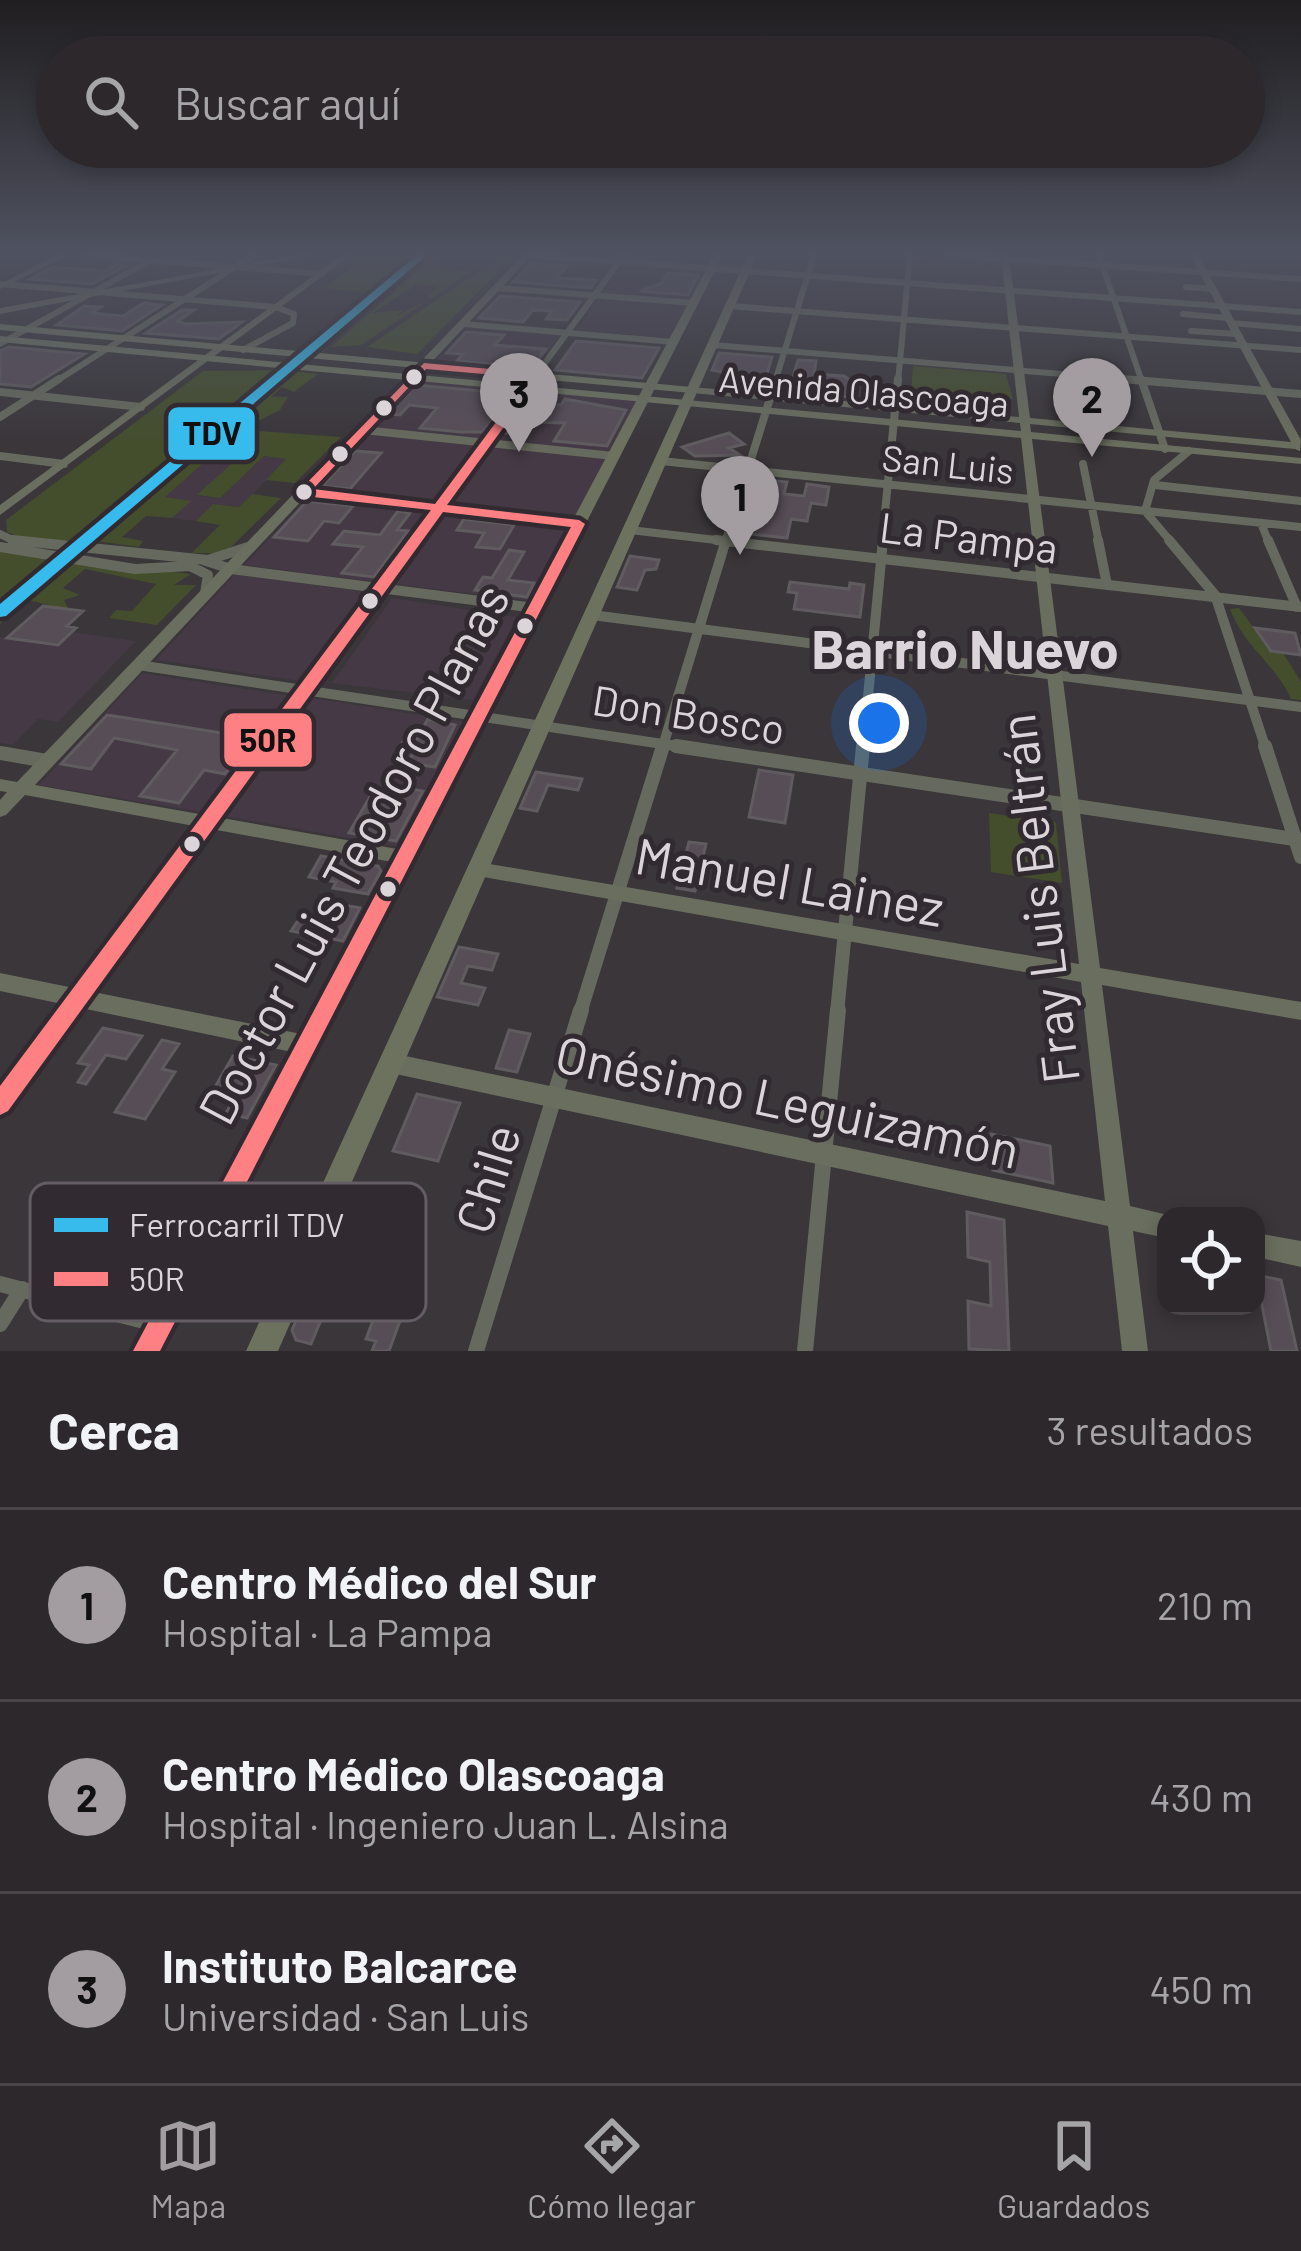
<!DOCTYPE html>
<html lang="es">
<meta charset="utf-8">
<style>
body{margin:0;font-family:Barlow,sans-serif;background:#383438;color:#f1f3f6}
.controls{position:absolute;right:36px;bottom:36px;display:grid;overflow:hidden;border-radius:24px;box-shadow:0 6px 18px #0003}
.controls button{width:108px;height:108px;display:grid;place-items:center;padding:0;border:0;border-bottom:3px solid #484448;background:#2c282c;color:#f1f3f6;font:60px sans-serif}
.you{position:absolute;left:879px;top:723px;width:42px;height:42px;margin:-30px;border:9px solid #fff;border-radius:50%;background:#1a73e8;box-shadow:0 0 0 18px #1a73e833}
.badge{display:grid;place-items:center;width:78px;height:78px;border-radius:50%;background:#a39da2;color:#111;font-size:39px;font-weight:700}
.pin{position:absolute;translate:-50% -99px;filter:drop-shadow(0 3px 6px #0008)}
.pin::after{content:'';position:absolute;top:63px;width:42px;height:36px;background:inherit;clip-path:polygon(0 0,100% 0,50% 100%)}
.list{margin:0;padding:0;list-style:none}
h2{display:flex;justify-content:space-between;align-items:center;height:156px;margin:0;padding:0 48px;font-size:51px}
h2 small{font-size:39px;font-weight:400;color:#a6a6a9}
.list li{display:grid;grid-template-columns:78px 1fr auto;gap:36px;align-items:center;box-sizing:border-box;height:192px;padding:0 48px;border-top:3px solid #484448}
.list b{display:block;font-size:45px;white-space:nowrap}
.list p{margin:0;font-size:39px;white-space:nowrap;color:#a6a6a9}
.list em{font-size:39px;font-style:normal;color:#a6a6a9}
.icon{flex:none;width:66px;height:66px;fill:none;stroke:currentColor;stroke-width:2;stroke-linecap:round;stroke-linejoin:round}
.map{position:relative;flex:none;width:1301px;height:1351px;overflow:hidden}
.search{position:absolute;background:#2c282c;box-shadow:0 6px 18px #0003;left:36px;right:36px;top:36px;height:132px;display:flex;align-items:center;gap:30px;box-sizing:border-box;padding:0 42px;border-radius:66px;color:#a6a6a9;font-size:45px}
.sheet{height:732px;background:#2c282c}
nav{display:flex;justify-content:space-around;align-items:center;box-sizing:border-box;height:168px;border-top:3px solid #484448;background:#2c282c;font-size:33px;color:#a6a6a9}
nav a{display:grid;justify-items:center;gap:6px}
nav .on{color:#a39da2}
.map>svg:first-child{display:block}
</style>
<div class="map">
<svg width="1301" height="1351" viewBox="0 0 1301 1351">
<rect width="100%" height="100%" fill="#3a363a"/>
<path fill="#443944" d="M418 255H433L323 352 306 351Z
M917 257 997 267 999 287 918 282Z
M623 265 703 271 706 272 690 300 602 293Z
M598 299 688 305 671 338 576 330Z
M468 327 560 335 531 373 433 363Z
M281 370 290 371 96 535V541L81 540Z
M417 381 516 389 519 390 483 439 373 427Z
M532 391 635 400 637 402 609 452 496 440Z
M368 434 475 445 477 446 434 503 315 489Z
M491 447 604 458 607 460 574 518 451 505Z
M217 451 242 454 199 496 220 498 264 456 288 459 239 507 213 504 196 521 172 518 189 502 164 498Z
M309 497 425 510 428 511 374 582 244 565Z
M443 513 565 526 569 528 530 601 394 584Z
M234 575H240L367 592 301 681 156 660Z
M392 598 517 617 473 700 332 683Z
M72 632 136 641 58 722 38 719 13 745 0 743V637L58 645Z
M142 673 291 696 202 812 39 785Z
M311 698 466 722 400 847 224 816Z"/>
<path fill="#444e2d" d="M386 255H418L374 293 325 288 357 263 351 258Z
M436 255H445L431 266 472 271 433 298 426 297 438 287 412 284 415 286 372 313 403 310 396 316 427 301 361 345 331 347Z
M503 255H515L417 354 367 347 478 272 500 263 495 261Z
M913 366 1006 374 1013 399 972 396V412L910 406Z
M281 370 81 540H27L7 532 6 520 203 371Z
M290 371 318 374 294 392 282 387 271 397H288L280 410 258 421V431L341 437 295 483 266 480 286 459 264 456 220 498 197 495 241 455 217 451 165 497 191 501 172 518 146 516 122 537 143 541 139 547 96 541 95 536Z
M252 494 281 498 225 553H192L220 525 196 521 213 504 239 507Z
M0 551 191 574 174 585H196L157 625 109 618 116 610 132 611 156 584 85 569 63 588 80 595 64 600 69 610 28 600 0 624Z
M1239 608 1271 651 1283 653 1301 682V700L1291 699C1275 663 1243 646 1230 609Z
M989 813 1038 820 1039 813 1056 823 1062 883 991 872Z"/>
<path fill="#574d57" stroke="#5f5b5f" stroke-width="3" d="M531 263 567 266 557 278 596 280 591 288 513 282Z
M116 265 125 266 92 284 30 279 53 267 104 271Z
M668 273 698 275 688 295 640 291 662 283Z
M500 296 580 302 567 320 546 319 552 311 533 310 523 322 479 318Z
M143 303 162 305 122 331 57 325 84 306 101 307 92 313 123 316Z
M182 310H194L178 321 185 324 242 322 219 339 146 333Z
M466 332 504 335 495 345 546 349 532 368 457 361 463 354 447 353Z
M576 341 659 348 642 378 555 370Z
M9 347 84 354 31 387 0 384V351Z
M719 353 772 357 765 380 712 370Z
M798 360 816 361 814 374 844 376 854 383 852 397 789 391Z
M416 385 512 394 483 432H461L420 428 437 408 409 405 400 415 389 414Z
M565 399 626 410 607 446 554 441 565 423 534 422 526 433H504L526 402 561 405Z
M729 433 744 444 729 448 740 455 695 456 682 447Z
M355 451 381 453 350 489 322 486Z
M756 479 787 482 784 494 804 496 807 484 829 487 826 505 811 503 807 521 791 519 787 538 741 533Z
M307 501 353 506 339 523 324 521 308 541 274 537Z
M398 511 410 513 397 530 408 531 374 577 342 573 363 547 333 544 344 531 380 535Z
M464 519 514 525 500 549 476 547 484 533 457 530Z
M509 550 524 552 508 580 534 583 527 597 475 590 483 577 492 578Z
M630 556 659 560 656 569 645 570 637 590 617 587Z
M790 582 849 589 850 583 864 585 860 617 794 609 797 593 788 592Z
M43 606 83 611 67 626 76 628 58 645 7 638Z
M1255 628 1295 633 1301 655 1271 651Z
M107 715 178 726 253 738 225 774 204 770 179 803 140 796 177 750 114 738 91 769 61 764Z
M428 719 455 725 435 767 408 763 414 751 399 749 405 738 416 740Z
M759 770 793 775 785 823 749 817Z
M536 772 582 779 578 790 548 785 537 811 520 808Z
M394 786 423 791 396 841 349 833 371 795 387 798Z
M689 842 706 844 695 891 677 888Z
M321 856 378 866 381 871 368 894 333 888 336 882 309 877Z
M325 902 360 908 343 941 291 931 297 922 315 919Z
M459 947 498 954 492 970 468 966 461 983 485 988 478 1005 437 997Z
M103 1028 142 1036 126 1059 106 1055 86 1084 78 1082 89 1065 78 1063Z
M509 1030 530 1034 517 1072 496 1068Z
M162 1040 179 1044 162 1069 175 1072 145 1119 115 1112Z
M233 1056 276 1065 247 1118 226 1113 238 1092 215 1087Z
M417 1094 460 1103 438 1161 393 1151Z
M991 1134 1050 1146 1053 1183 993 1170Z
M967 1212 1004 1220 1009 1351 969 1349 968 1301 991 1306 990 1262 968 1257Z
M320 1267 341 1272 311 1344 296 1340 292 1330Z
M393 1268 417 1274 389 1351H372L376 1341 366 1339Z
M1256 1275 1281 1280 1297 1351H1271Z"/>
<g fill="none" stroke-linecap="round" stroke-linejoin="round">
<path stroke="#666a5e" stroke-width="6" d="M87 255 322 274
M527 255 1301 312
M949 255 1301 279
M1099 255 1142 382
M0 284 276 307 294 314 293 323 243 350
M1186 287 1213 289
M498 288 694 303
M730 306 1301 350
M1183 314 1228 318
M1231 323 1301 329
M463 324 674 342
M1191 331 1237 334
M0 344 151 260
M713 345 1158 382
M55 382 254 255
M531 382 624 255
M775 382 814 255
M898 382 910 255"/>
<path stroke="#666a5e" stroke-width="8" d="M1122 379 1301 394
M1141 379 1165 449
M0 392 141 407
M0 417 59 379
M363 430 614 456
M0 456 64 464
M661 461 1301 527
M1083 464 1099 543
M1155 485 1301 501
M304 492 579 524
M1261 523 1269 543
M630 530 742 543
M0 534 19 543
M412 543 533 379
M725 543 776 379
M882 543 898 379
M1172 543 1145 511 1154 480 1189 451"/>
<path stroke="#666a5e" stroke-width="10" d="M12 540 208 560 248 547
M716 540 1301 607
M1098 540 1107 585
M1169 540 1215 595 1266 749
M1268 540 1297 607
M0 547 135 569 190 566 208 575 205 593
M203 560 231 569 535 608
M592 615 1301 707
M138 665 696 749
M261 749 415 540
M662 749 726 540
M863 749 883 540"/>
<path stroke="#666a5e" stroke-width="14" d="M676 746 1301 840
M1265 746 1301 857
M0 753 47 761
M67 1013 263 746
M580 1013 663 746
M837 1013 863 746"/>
<path stroke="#666a5e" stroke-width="16" d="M0 1104 69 1010
M0 1284 156 1324
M0 1324 22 1289
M476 1351 581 1010
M805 1351 838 1010"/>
<path fill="#6a6e5e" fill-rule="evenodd" d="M57 255H68L0 289V284Z
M296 255H315L0 314V308Z
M342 255H351L0 515V505Z
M523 255H532L35 785 403 850 409 852 412 857 409 862 403 864 25 795 6 815 0 817V800L7 792 0 791V779L17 782Z
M1001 255H1009L1030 418 1291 442 1190 255H1198L1301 440 1300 451 1295 449 1030 424 1031 432 1301 458V464L1032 439 1100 968 1301 1002V1020L1102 985 1130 1206 1172 1216H1166V1238L1133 1231 1148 1351H1122L1108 1226 391 1073 383 1070 380 1063 383 1056 391 1053 1105 1201 1081 982 478 876 472 874 469 869 472 864 478 862 1079 964 1021 438 687 406 682 403 687 400 1021 431 1020 423 692 393 687 390 692 387 1019 417Z
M0 973 306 1035 314 1038 317 1045 314 1052 306 1055 0 991Z
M1256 1233 1301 1241V1267L1256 1257Z"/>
<path fill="#707662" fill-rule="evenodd" d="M0 324 692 387 698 390 692 393 0 330Z
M0 336 687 400 693 403 687 406 0 342Z"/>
<path fill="#6d725f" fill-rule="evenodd" d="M714 255H723L163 1351H130Z
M748 255H757L278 1351H246Z"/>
<g stroke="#322a31" stroke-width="9">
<path id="bus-1" d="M424 363 536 373 541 376 447 505 579 520 585 524 160 1351H133L571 527 443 512 8 1111 0 1115V1086L431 510 304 496 298 492ZM426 369 529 378 435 504 313 489Z"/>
</g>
<use href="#bus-1" fill="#ff8082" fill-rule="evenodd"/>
<g stroke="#322a31" stroke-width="9">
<path id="rail-1" d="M417 255H427L6 616 0 617V604Z"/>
</g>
<use href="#rail-1" fill="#37bbed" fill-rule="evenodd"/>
</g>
<linearGradient id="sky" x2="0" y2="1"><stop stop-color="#201e20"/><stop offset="0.57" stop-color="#4f5260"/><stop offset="1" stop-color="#4f5260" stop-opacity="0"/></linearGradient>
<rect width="1301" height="444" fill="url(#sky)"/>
<g fill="#dbd5da" stroke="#322a31" stroke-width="4.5">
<circle cx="414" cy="377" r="10"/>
<circle cx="384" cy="408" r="10"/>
<circle cx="340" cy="454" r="10"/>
<circle cx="304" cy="492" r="10"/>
<circle cx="370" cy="601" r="10"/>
<circle cx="525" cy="626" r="10"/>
<circle cx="192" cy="844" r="10"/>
<circle cx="388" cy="889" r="10"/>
</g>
<g text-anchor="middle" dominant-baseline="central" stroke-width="10" stroke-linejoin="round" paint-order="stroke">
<g font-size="36" fill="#dbd5da" stroke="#322a31">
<text transform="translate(864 390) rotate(5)">Avenida Olascoaga</text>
<text transform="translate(948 463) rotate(6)">San Luis</text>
</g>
<g font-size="42" fill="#dbd5da" stroke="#322a31">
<text transform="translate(969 536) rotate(7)">La Pampa</text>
<text transform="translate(689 713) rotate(9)">Don Bosco</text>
</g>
<g font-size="51" fill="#dbd5da" stroke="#322a31">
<text transform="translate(352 853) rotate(-62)">Doctor Luis Teodoro Planas</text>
<text transform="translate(790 880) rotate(10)">Manuel Lainez</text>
<text transform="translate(1037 899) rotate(-97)">Fray Luis Beltrán</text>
<text transform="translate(788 1100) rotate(12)">Onésimo Leguizamón</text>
<text transform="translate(486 1178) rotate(-73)">Chile</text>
</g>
<g font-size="54" font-weight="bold" fill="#dbd5da" stroke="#322a31">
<text x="965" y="647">Barrio Nuevo</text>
</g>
</g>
<rect x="30" y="1183" width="396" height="138" rx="18" fill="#322a31" stroke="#655d64" stroke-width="3"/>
<rect x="54" y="1218" width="54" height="14" fill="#37bbed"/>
<rect x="54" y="1272" width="54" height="14" fill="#ff8082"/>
<g font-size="33" fill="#dbd5da">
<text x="129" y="1237">Ferrocarril TDV</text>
<text x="129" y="1291">50R</text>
</g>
<g stroke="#322a31" stroke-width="4.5">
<rect x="166" y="405" width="91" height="57" rx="12" fill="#37bbed"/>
<rect x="222" y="711" width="92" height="58" rx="12" fill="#ff8082"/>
</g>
<g font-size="33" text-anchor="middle" font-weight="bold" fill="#111">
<text x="212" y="445">TDV</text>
<text x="268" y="752">50R</text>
</g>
</svg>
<div class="controls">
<button><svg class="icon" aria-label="locate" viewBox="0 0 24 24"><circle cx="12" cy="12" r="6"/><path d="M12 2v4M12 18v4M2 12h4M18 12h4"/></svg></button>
</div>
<div class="you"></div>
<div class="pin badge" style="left:740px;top:555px">1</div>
<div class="pin badge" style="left:1092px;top:457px">2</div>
<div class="pin badge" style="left:519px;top:452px">3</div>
<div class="search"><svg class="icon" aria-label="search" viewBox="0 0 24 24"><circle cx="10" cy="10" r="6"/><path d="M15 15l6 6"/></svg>Buscar aquí</div>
</div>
<section class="sheet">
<h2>Cerca<small>3 resultados</small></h2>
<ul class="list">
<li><span class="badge">1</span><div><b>Centro Médico del Sur</b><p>Hospital · La Pampa</p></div><em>210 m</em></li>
<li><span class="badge">2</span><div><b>Centro Médico Olascoaga</b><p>Hospital · Ingeniero Juan L. Alsina</p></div><em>430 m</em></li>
<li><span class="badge">3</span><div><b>Instituto Balcarce</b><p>Universidad · San Luis</p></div><em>450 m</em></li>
</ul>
</section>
<nav>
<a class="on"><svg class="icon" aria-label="map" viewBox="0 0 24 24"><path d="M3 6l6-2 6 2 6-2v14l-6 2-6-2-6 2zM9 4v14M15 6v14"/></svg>Mapa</a>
<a><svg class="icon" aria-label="directions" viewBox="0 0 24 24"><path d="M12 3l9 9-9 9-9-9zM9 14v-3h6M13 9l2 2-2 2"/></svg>Cómo llegar</a>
<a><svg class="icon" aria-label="saved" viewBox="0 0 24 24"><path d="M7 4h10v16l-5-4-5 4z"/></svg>Guardados</a>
</nav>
